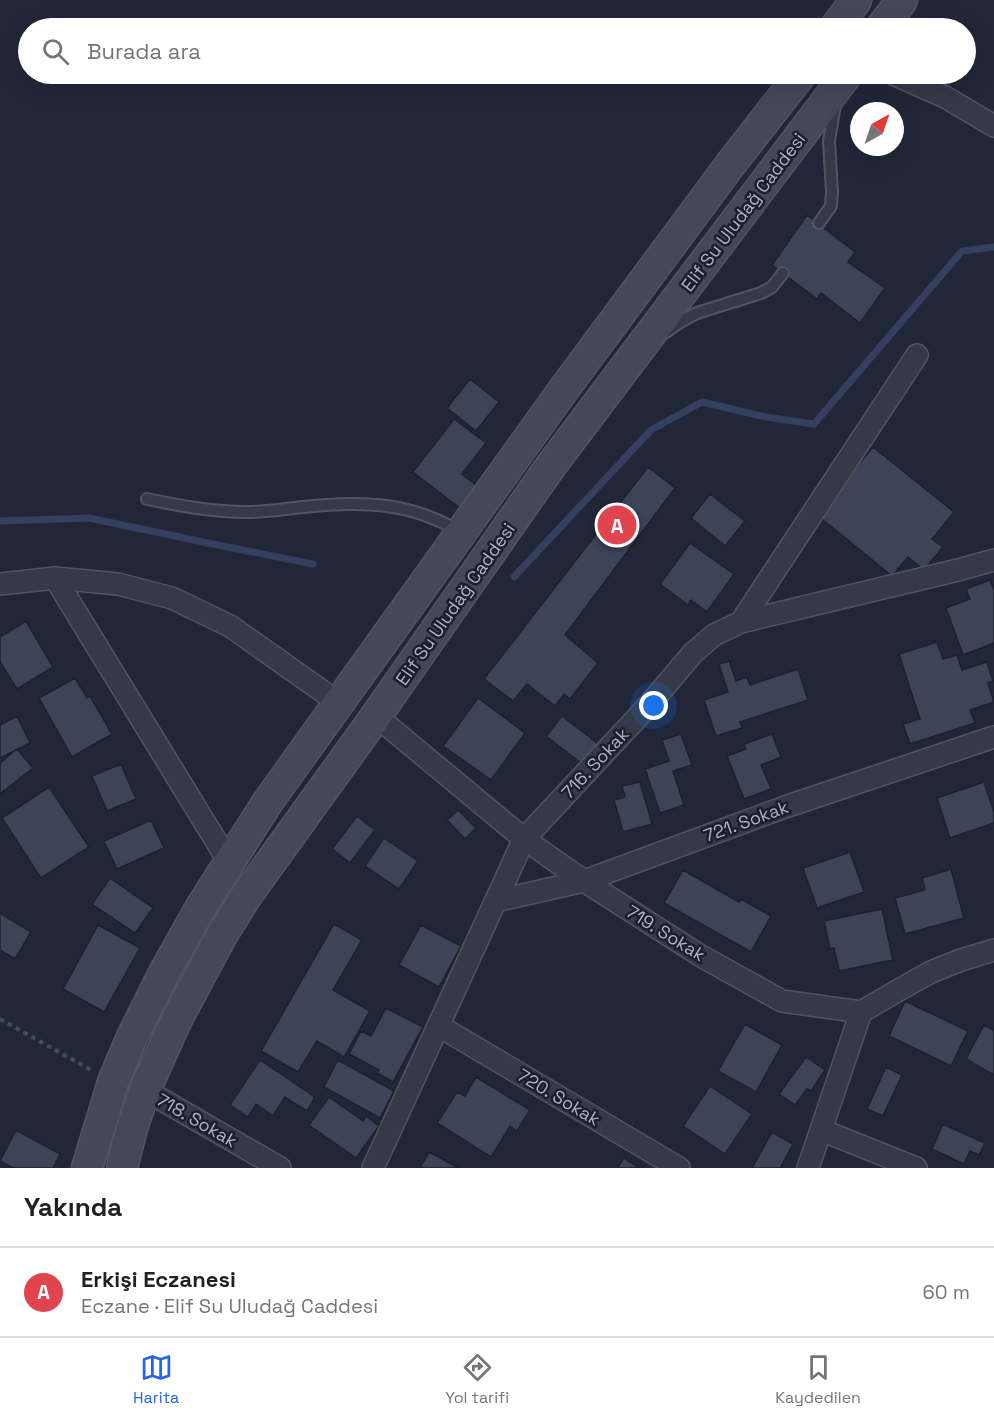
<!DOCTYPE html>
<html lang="tr">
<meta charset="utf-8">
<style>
body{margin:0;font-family:"Space Grotesk",sans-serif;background:#f6f6f6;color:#202124}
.compass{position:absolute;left:850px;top:102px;width:54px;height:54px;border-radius:50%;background:#fff;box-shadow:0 6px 24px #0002;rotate:40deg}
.you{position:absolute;left:654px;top:706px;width:21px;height:21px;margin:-15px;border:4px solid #fff;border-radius:50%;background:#1a73e8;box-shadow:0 0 0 9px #1a73e833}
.badge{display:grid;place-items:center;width:39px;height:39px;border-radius:50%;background:#2563eb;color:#fff;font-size:20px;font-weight:700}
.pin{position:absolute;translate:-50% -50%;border:3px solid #fff;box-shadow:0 2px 6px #0006}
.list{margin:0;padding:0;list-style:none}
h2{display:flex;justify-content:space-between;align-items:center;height:78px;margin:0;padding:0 24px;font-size:26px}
h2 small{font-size:20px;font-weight:400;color:#757577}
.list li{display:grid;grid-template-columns:39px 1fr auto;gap:18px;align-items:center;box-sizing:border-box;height:90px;padding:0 24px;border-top:2px solid #e0e0e0}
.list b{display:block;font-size:22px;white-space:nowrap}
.list p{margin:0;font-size:20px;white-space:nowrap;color:#757577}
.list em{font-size:20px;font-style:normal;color:#757577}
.icon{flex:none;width:33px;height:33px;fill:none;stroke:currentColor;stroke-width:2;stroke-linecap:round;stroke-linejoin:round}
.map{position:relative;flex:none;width:994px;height:1168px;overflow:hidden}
.search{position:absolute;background:#fff;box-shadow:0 6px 24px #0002;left:18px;right:18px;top:18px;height:66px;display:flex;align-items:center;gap:15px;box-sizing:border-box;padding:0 21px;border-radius:33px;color:#757577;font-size:22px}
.sheet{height:168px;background:#fff}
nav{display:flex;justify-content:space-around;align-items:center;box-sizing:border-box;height:84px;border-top:2px solid #e0e0e0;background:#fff;font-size:16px;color:#757577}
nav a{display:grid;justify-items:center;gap:3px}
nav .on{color:#2563eb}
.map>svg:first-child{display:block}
</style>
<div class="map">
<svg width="994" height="1168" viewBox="0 0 994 1168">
<rect width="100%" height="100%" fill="#212738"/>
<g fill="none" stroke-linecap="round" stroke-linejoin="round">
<path stroke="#353f5f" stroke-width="7" d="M0 521 89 518 208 543 313 564
M514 577 651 430 702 402 766 417 814 424 962 251 994 247"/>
</g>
<path fill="#3d4458" stroke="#1c212f" stroke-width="1.5" d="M807 215 855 252 848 262 885 288 860 323 821 293 817 299 772 265Z
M470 379 499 402 476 431 447 408Z
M454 419 486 443 462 474 483 491 466 513 413 472Z
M873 447 954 512 932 539 943 547 924 570 908 557 892 576 817 515Z
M648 467 675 488 565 635 598 663 570 699 564 694 555 706 527 684 513 701 484 679Z
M710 494 745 521 725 546 691 518Z
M690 543 734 574 707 612 691 600 688 605 660 584Z
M990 580 994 590V643L963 655 946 608 970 599 966 589Z
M26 621 53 667 17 689 0 662V637Z
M937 642 943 659 957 655 962 670 987 662 993 681 988 683 994 702 970 710 975 723 910 744 903 724 920 719 899 654Z
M729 661 736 681 747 677 750 685 798 669 808 700 740 722 742 728 716 736 704 700 728 692 719 664Z
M75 678 87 698 90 696 112 734 72 757 39 698Z
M478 698 525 733 491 780 443 746Z
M17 716 30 743 0 758V725Z
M562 716 601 746 586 767 546 736Z
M681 734 692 765 673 771 684 805 660 813 645 769 669 761 662 740Z
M772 734 781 757 761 765 771 789 744 799 727 756 746 749 744 744Z
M17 749 33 768 0 794V763Z
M121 764 136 799 107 811 92 776Z
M640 782 652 824 623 832 614 800 625 797 622 786Z
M984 782 994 812V823L950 838 937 798Z
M49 787 89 847 41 878 2 818Z
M458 810 476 828 465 839 447 820Z
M357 816 375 830 350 863 332 849Z
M151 820 164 848 117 869 104 841Z
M384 838 418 861 399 889 365 866Z
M850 852 864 892 817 908 803 868Z
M951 869 964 918 905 934 895 898 925 890 922 878Z
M683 870 739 902 741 899 771 916 751 952 664 903Z
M110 878 153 908 135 933 92 904Z
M882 909 893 960 839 971 834 948 830 949 824 921Z
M0 913 31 932 15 959 0 950Z
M334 924 362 940 333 990 370 1011 344 1057 317 1041 298 1072 261 1051Z
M98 925 140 948 104 1012 63 989Z
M421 925 461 946 439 987 399 965Z
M905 1001 968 1031 951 1066 889 1036Z
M386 1008 423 1027 393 1082 377 1073 379 1070 349 1054 361 1031 371 1036Z
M745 1024 782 1045 756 1092 718 1071Z
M984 1025 994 1030V1075L966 1059Z
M806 1057 825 1070 811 1091 807 1089 795 1105 779 1094Z
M260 1060 315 1097 307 1111 285 1097 273 1116 256 1104 248 1117 230 1105Z
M338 1060 394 1091 380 1118 324 1087Z
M886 1067 902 1075 883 1116 867 1109Z
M476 1077 530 1110 517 1131 510 1126 491 1157 437 1123 457 1092 465 1096Z
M710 1086 752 1114 725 1154 683 1126Z
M329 1097 363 1121 366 1116 379 1126 356 1158 309 1125Z
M943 1124 985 1143 979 1155 970 1151 964 1164 932 1149Z
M16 1130 60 1154 53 1168H13L0 1161Z
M772 1132 793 1144 780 1168H752Z
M429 1152 459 1168H420Z
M624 1158 639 1168H617Z"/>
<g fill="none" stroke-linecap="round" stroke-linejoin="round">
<g stroke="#505463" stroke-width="14">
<path id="lane" d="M819 223 831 206 832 192 829 141 835 105
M666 332 682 321 697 313 761 293 772 287 783 273
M147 499C181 506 213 512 248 512 266 512 284 509 303 507 358 501 409 501 458 531"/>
</g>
<g stroke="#505463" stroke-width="24">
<path id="street" d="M893 74 945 97 994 126
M55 578 229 862
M0 584 55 578 118 584 172 598 230 626 339 703
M741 622 917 355
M376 716 524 839 584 881 701 956 782 1001 861 1012 897 991 931 972 961 960 994 950
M496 901 584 881 785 807 994 737
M439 1026 679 1168
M145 1090 280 1168
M821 1130 916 1168
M373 1168 524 839 649 705 693 653 714 635 741 622 958 570 994 560
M808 1168 861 1012"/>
</g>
<g stroke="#505463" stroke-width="33">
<path id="secondary" d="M835 28 856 0
M881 28 902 0
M87 1168 113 1082 132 1037 165 971 201 907 267 803 564 389 730 165 801 74
M122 1168 132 1128 145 1090 177 1019 222 935 247 895 376 716 550 467 847 74"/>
</g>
<path stroke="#415056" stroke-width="4" stroke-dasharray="4.5 4.5" stroke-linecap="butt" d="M0 1019 91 1070"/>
<use href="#lane" stroke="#353948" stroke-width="10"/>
<use href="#street" stroke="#353948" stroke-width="21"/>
<use href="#secondary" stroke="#43485b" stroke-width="30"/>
</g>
<g text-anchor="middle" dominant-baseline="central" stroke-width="5" stroke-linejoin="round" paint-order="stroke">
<g font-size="18" fill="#b0b4c5" stroke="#1a1f2d">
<text transform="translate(743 212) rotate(-53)">Elif Su Uludağ Caddesi</text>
<text transform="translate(455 604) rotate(-55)">Elif Su Uludağ Caddesi</text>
<text transform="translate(595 763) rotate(-47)">716. Sokak</text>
<text transform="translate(746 821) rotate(-20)">721. Sokak</text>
<text transform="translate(666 933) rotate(32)">719. Sokak</text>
<text transform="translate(559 1097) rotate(31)">720. Sokak</text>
<text transform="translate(197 1120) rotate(30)">718. Sokak</text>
</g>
</g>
</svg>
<svg class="compass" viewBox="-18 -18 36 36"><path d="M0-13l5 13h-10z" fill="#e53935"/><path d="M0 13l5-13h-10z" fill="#757577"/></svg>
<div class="you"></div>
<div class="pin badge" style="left:617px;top:525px;background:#e0444e">A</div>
<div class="search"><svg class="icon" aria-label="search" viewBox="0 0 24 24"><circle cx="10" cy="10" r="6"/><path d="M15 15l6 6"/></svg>Burada ara</div>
</div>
<section class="sheet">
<h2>Yakında<small></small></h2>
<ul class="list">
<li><span class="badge" style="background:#e0444e">A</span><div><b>Erkişi Eczanesi</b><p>Eczane · Elif Su Uludağ Caddesi</p></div><em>60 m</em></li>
</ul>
</section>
<nav>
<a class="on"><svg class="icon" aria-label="map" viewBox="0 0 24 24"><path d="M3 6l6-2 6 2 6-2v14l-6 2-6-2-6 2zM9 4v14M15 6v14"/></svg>Harita</a>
<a><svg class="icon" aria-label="directions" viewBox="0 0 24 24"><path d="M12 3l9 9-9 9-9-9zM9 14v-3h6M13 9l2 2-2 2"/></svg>Yol tarifi</a>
<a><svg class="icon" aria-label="saved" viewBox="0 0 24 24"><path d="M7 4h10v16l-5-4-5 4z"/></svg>Kaydedilen</a>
</nav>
